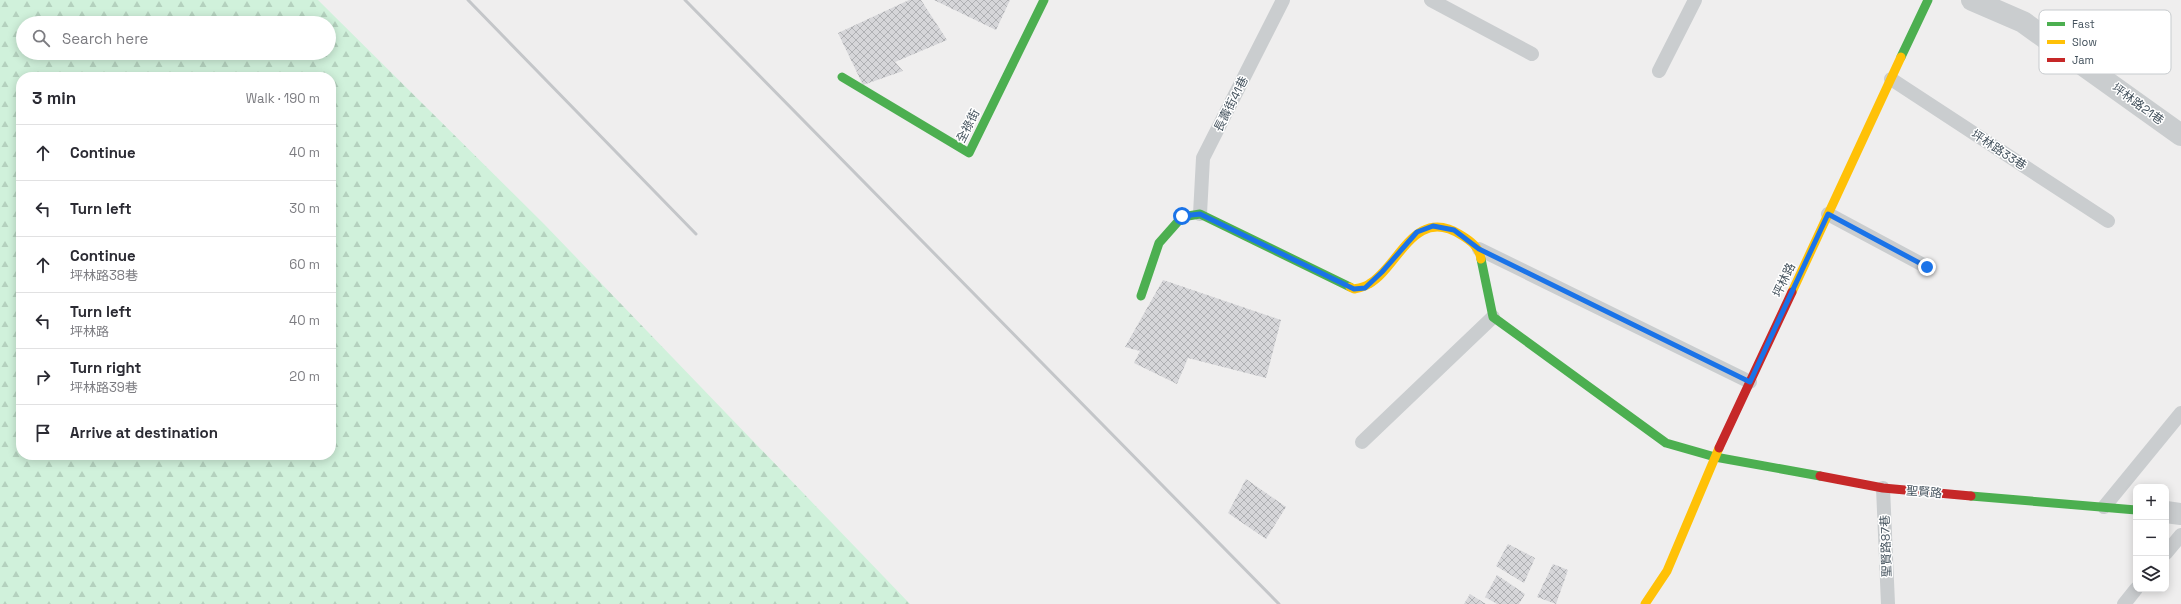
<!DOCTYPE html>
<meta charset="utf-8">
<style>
body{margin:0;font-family:"Space Grotesk","Noto Sans TC",sans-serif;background:#f7f7f7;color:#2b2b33}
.controls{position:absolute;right:12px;bottom:12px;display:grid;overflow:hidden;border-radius:8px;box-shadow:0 2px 10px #0003}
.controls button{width:36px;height:36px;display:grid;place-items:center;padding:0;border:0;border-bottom:1px solid #e1e1e2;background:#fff;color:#2b2b33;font:20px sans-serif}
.stop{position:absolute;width:12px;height:12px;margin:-9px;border:3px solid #1a73e8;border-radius:50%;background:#fff}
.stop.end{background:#1a73e8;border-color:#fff;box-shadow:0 1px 4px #0008}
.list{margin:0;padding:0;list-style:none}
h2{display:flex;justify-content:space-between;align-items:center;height:52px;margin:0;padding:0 16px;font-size:17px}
h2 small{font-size:13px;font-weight:400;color:#7c7c81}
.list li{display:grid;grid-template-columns:26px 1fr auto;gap:12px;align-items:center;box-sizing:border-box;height:56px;padding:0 16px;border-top:1px solid #e1e1e2}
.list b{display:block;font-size:15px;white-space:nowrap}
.list p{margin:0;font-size:13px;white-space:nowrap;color:#7c7c81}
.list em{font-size:13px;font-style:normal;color:#7c7c81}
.icon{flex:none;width:22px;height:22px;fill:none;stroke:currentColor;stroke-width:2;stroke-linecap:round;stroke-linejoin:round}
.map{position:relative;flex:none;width:2181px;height:604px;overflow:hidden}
.search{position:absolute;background:#fff;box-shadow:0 2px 10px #0003;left:16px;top:16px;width:320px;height:44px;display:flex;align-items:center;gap:10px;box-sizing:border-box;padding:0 14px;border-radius:22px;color:#7c7c81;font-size:15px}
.panel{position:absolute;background:#fff;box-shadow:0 2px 10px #0003;left:16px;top:72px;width:320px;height:388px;border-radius:16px}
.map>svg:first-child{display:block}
</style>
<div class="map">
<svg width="2181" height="604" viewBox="0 0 2181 604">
<defs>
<pattern id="forest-firs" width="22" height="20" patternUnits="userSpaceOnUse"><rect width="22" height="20" fill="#d0f1db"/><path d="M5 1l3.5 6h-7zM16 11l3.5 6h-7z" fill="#b4d1be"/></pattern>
<pattern id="building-cross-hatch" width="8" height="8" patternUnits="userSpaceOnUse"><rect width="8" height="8" fill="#d6d6d9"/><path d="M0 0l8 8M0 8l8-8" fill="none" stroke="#afb0b3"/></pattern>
</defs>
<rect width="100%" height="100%" fill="#efeeee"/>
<path fill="url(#forest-firs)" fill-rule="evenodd" d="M0 0H318L544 224 910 604H0ZM23 23H329V53H23ZM21 77H331V455H21Z"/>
<path fill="url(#building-cross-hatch)" d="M909 0H921L947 40 895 62 903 71 863 85 838 33Z
M934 0H1010L996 30Z
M1163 280 1281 320 1266 378 1188 358 1177 384 1134 363 1140 351 1125 347Z
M1246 479 1286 507 1266 539 1228 513Z
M1508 544 1535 558 1524 583 1496 566Z
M1553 564 1568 570 1556 604 1537 597Z
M1497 575 1525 594 1519 604H1497L1485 597Z
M1470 594 1486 604H1464Z"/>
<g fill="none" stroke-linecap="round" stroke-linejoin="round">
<path stroke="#cacdcf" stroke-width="14" d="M1431 0 1532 54
M1659 71 1695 0
M1891 79 2108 221
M1200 214 1203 158 1283 0
M1828 214 1927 267
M1479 249 1750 382
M1362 442 1493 317
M1883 488 1888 604
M2104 507 2181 413
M2166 553 2181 535
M2124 604 2136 589"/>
<path stroke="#cacdcf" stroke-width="22" d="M1972 0 2023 22 2181 135
M2166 512 2181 514"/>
<path stroke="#4caf50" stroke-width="9" d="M1901 57 1928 0
M842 77 969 153 1044 0
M1481 259 1493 317 1666 443 1715 457 1820 476
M1141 296 1159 243 1182 217 1200 214 1350 287
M1971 496 2136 510"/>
<path stroke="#ffc107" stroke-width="9" d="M1350 287 1354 289C1359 288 1365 287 1369 284 1399 267 1414 205 1461 235 1471 241 1479 247 1481 259
M1792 292 1901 57
M1645 604 1667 571 1719 448"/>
<path stroke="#c62828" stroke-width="9" d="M1719 448 1792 292
M1820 476 1883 488 1971 496"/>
<path stroke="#c4c6c9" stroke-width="3" d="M468 0 696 234
M685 0 1279 604"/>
</g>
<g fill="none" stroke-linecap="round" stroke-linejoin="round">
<path stroke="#1a73e8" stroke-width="5" d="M1182 216 1200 214 1354 289 1365 288 1382 272 1417 232 1433 226 1454 230 1479 249 1750 382 1828 214 1927 267"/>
</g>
<g text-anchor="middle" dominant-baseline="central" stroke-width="3" stroke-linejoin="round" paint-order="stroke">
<g font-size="12" fill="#44525d" stroke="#fff">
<text transform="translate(1231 104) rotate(-63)">長壽街41巷</text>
<text transform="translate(2138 104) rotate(36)">坪林路21巷</text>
<text transform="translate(968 126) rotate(-63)">全祿街</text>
<text transform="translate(1999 150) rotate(33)">坪林路33巷</text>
<text transform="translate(1784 280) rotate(-65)">坪林路</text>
<text transform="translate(1924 492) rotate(5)">聖賢路</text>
<text transform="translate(1886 546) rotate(-92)">聖賢路87巷</text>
</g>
</g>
<rect x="2039" y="10" width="132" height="64" rx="6" fill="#fff" stroke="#c7cbce" stroke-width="1"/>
<rect x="2047" y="22" width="18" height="4" fill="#4caf50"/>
<rect x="2047" y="40" width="18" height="4" fill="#ffc107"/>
<rect x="2047" y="58" width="18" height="4" fill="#c62828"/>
<g font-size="11" fill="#44525d">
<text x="2072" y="28">Fast</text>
<text x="2072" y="46">Slow</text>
<text x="2072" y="64">Jam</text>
</g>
</svg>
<div class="controls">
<button>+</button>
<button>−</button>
<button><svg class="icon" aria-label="layers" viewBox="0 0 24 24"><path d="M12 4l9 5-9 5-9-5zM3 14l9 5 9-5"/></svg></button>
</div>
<div class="stop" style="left:1182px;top:216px"></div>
<div class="stop end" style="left:1927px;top:267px"></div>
<div class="search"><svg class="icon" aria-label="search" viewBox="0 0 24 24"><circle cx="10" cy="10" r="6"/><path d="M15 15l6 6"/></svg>Search here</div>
<section class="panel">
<h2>3 min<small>Walk · 190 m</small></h2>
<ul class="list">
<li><svg class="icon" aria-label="ahead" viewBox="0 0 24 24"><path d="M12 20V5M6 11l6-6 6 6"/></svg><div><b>Continue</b></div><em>40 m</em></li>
<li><svg class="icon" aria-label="left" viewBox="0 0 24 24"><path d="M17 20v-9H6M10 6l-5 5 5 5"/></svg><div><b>Turn left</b></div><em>30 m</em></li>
<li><svg class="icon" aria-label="ahead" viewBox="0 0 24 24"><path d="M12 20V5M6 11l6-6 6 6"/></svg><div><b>Continue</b><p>坪林路38巷</p></div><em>60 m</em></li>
<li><svg class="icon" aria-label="left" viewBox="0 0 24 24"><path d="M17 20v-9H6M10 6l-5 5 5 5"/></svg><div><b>Turn left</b><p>坪林路</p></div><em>40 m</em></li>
<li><svg class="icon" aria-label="right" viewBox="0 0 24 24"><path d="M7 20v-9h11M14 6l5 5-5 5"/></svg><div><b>Turn right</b><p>坪林路39巷</p></div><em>20 m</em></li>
<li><svg class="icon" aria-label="arrive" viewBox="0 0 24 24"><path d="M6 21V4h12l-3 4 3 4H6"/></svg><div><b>Arrive at destination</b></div></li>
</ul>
</section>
</div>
